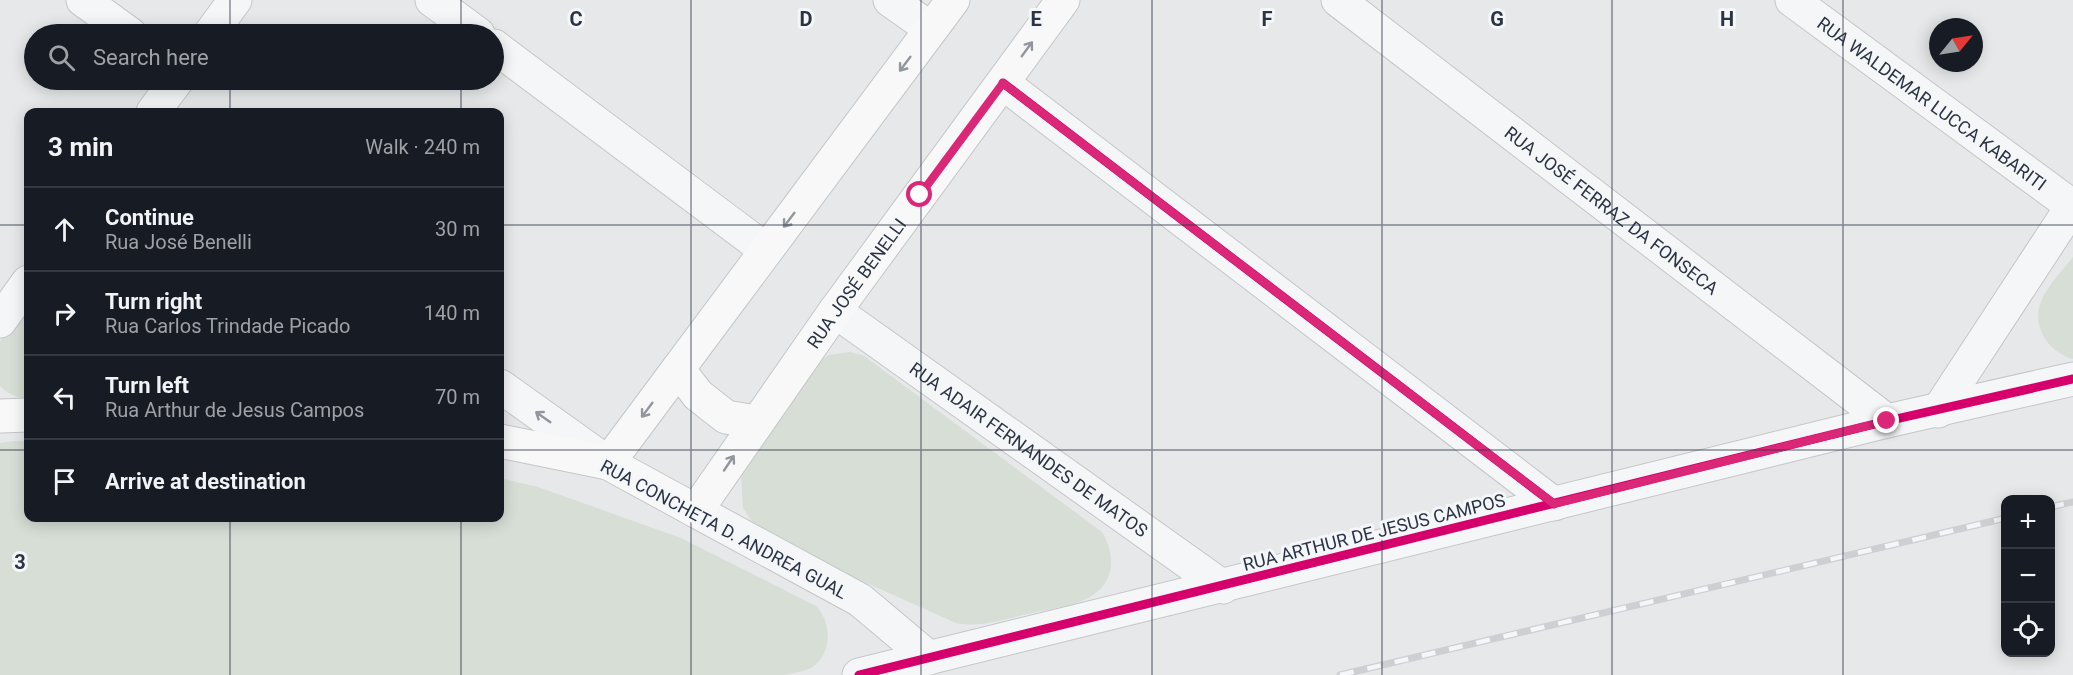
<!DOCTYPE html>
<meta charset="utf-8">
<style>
body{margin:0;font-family:Roboto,sans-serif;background:#20242c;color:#f1f3f6}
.controls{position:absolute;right:18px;bottom:18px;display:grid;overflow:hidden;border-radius:12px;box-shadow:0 3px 15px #0003}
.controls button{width:54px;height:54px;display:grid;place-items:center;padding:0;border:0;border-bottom:2px solid #363941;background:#171b24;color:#f1f3f6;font:30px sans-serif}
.compass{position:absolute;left:1929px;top:18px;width:54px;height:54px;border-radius:50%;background:#171b24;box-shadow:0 3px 15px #0003;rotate:60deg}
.stop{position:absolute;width:18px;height:18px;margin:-14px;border:4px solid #db2777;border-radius:50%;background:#fff}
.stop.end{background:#db2777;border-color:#fff;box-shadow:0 2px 6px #0008}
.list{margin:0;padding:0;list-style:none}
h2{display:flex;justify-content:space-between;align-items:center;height:78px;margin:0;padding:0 24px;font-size:26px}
h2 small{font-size:20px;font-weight:400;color:#9ea1a6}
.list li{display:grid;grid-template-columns:39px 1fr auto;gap:18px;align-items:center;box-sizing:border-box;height:84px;padding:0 24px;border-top:2px solid #363941}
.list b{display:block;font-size:22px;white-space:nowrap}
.list p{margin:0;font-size:20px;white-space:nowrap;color:#9ea1a6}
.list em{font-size:20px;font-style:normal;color:#9ea1a6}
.icon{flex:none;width:33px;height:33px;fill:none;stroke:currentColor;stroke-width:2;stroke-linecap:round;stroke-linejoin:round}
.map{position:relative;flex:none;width:2073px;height:675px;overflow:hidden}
.search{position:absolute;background:#171b24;box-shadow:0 3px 15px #0003;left:24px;top:24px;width:480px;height:66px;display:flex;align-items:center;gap:15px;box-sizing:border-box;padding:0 21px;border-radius:33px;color:#9ea1a6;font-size:22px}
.panel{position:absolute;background:#171b24;box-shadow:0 3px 15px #0003;left:24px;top:108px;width:480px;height:414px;border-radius:12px}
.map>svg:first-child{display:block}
</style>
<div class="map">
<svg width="2073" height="675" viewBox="0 0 2073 675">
<rect width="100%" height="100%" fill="#e6e8ea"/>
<path fill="#d6ded6" d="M2073 257V359C2048 352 2030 325 2042 299 2049 284 2063 270 2073 257Z
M28 303V398C17 398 8 394 0 386V341Z
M850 352 864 356 1102 532C1108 542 1111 552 1111 563 1110 604 1059 607 1028 614 1004 619 981 628 956 623L762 536 743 508 741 474 816 363 829 355Z
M14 441H28V518H500V478L538 487 681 538 816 606C832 623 833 654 811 668 803 672 792 673 783 675H0V443Z"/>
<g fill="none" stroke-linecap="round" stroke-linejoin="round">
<g stroke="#c4c6c8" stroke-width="35">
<g id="street">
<path d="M83 0 130 34"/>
<path d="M432 0 478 34"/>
<path d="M890 0 931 29"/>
<path id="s1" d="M1338 0 1887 421"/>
<path id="s2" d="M1792 0 2072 206"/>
<path d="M210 34 235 0"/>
<path d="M494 46 766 250"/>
<path d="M1003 83 1554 504"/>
<path d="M153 112 177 80"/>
<path id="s3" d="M835 311 1223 587"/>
<path d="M0 321 28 282"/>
<path d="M500 386 608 463"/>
<path d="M1938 411 2073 205"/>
<path d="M696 511 860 600 929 658"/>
<path d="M859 675 1887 421 2073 379"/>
</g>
</g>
<g stroke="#c4c6c8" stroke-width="35">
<g id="secondary">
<path d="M678 369 698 395 726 417 756 422"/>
<path d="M0 416 28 415"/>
<path id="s4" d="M500 441 608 463 696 511 835 311 1063 0"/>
<path d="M608 463 953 0"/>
</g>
</g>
<use href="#street" stroke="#f5f6f7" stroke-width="33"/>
<use href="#secondary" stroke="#f8f8f8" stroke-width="33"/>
<g stroke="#cecfd2" stroke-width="7">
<path id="rail" d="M2050 507 2073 502
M1340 675 2006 518"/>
</g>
<use href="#rail" stroke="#f4f6f9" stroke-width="4.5" stroke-dasharray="14" stroke-linecap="butt"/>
<g stroke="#f4f6f9" stroke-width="13">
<path id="cycleway" d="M1003 83 1554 504
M859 675 1887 421 2073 379"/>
</g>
<use href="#cycleway" stroke="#d6006c" stroke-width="9"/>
</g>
<defs><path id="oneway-shaft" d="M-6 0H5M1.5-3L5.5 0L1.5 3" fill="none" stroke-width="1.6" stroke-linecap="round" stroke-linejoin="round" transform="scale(1.5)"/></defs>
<g stroke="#92969e">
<use href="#oneway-shaft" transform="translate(1027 49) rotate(-54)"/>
<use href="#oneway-shaft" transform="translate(905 64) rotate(127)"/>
<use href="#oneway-shaft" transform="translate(789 220) rotate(127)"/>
<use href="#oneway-shaft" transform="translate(647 410) rotate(127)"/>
<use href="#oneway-shaft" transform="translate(729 463) rotate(-56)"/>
</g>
<use stroke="#90959e" href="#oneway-shaft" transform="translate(543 417) rotate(-145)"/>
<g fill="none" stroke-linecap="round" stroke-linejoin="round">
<path stroke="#db2777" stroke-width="8" d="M920 195 1003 83 1554 504 1887 421"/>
</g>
<path fill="none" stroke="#2b3445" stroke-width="1.5" stroke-opacity="0.55" d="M230 0V34M461 0V34M691 0V675M921 0V675M1152 0V675M1382 0V675M1612 0V675M1843 0V675M230 80V112M461 80V112M0 225H28M500 225H2073M0 450H28M500 450H2073M230 518V675M461 518V675"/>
<g text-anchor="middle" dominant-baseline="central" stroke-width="6" stroke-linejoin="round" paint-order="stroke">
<g font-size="18" fill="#2b3445" stroke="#f4f6f9">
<text stroke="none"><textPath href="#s2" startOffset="174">RUA WALDEMAR LUCCA KABARITI</textPath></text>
<text stroke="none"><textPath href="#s1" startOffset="345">RUA JOSÉ FERRAZ DA FONSECA</textPath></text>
<text stroke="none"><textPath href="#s4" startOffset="489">RUA JOSÉ BENELLI</textPath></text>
<text stroke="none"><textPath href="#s3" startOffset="238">RUA ADAIR FERNANDES DE MATOS</textPath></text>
<text transform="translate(724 529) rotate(28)">RUA CONCHETA D. ANDREA GUAL</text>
<text transform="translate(1374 532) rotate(-14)">RUA ARTHUR DE JESUS CAMPOS</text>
</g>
</g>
<g font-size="20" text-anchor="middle" font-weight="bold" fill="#2b3445" stroke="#f4f6f9" stroke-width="6" stroke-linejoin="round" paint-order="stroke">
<text x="576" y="26">C</text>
<text x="806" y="26">D</text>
<text x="1036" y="26">E</text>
<text x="1267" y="26">F</text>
<text x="1497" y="26">G</text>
<text x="1727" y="26">H</text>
<text x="20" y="569">3</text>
</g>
</svg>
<div class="controls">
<button>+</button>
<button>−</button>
<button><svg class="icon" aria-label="locate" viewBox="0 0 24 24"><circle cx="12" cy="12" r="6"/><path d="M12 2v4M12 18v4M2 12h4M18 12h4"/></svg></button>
</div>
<svg class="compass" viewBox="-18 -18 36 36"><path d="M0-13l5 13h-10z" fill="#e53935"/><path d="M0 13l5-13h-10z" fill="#9ea1a6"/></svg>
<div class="stop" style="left:920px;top:195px"></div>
<div class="stop end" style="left:1887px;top:421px"></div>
<div class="search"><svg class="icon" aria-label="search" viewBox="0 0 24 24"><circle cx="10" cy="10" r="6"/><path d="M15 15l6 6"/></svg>Search here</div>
<section class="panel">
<h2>3 min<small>Walk · 240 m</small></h2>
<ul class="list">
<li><svg class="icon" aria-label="ahead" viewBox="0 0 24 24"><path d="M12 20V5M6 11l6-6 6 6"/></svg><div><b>Continue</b><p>Rua José Benelli</p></div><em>30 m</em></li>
<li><svg class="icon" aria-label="right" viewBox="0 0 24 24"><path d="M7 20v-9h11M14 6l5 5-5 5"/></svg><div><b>Turn right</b><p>Rua Carlos Trindade Picado</p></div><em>140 m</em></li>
<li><svg class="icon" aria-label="left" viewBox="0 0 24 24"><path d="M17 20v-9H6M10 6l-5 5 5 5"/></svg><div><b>Turn left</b><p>Rua Arthur de Jesus Campos</p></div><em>70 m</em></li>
<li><svg class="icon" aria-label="arrive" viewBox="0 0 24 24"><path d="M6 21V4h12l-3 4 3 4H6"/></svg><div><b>Arrive at destination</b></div></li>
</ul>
</section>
</div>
